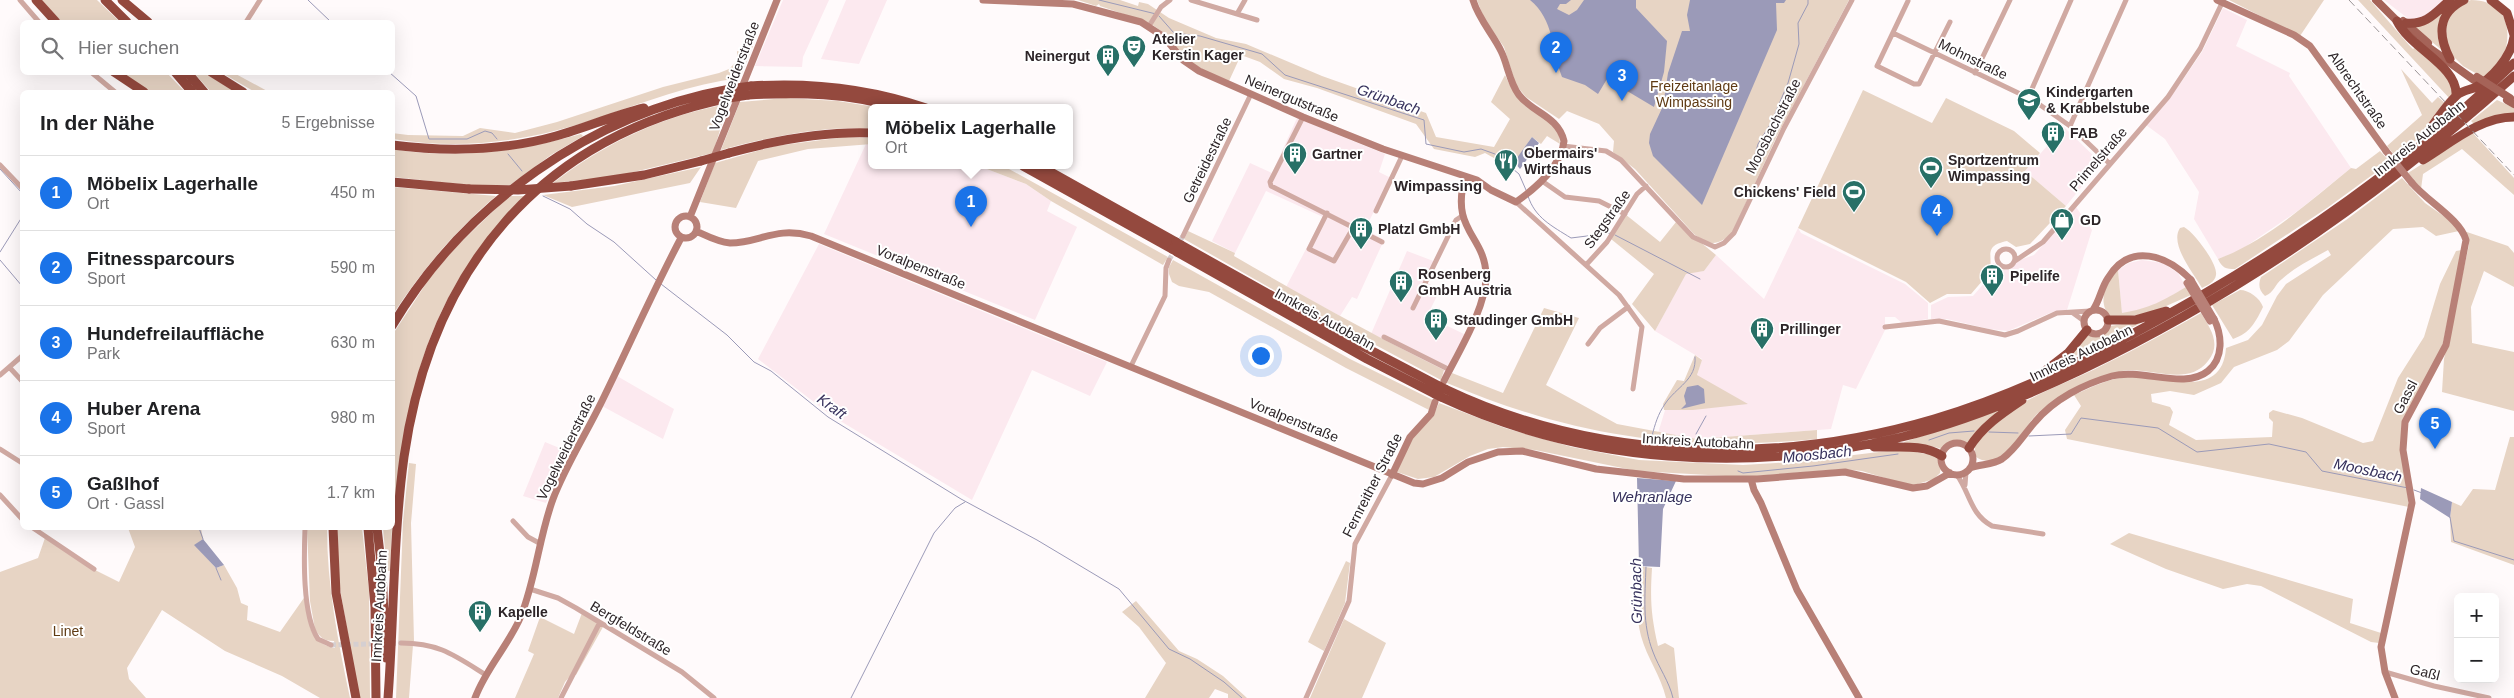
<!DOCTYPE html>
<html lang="de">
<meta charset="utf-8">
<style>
body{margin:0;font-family:Arial,sans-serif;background:#f6f6f6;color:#202124}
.controls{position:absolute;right:15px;bottom:15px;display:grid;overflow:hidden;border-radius:8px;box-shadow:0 5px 20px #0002}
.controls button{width:45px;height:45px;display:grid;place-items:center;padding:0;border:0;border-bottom:1px solid #e0e0e0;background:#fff;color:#202124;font:25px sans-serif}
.you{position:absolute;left:1260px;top:355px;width:18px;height:18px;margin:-12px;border:4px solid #fff;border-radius:50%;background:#1a73e8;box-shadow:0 0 0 8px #1a73e833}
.badge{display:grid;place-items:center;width:32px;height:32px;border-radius:50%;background:#1a73e8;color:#fff;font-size:16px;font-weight:700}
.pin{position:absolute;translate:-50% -41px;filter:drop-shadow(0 1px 2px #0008)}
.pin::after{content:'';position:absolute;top:26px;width:18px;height:15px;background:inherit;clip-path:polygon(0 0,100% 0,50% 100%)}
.popup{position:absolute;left:868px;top:104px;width:205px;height:65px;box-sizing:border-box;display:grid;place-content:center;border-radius:8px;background:#fff;filter:drop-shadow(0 1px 4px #0005);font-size:16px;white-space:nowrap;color:#757577}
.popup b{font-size:19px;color:#202124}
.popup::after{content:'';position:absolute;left:50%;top:100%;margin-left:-10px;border:10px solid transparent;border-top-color:#fff}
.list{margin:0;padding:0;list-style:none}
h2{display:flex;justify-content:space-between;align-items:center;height:65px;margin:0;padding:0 20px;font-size:21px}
h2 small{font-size:16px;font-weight:400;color:#757577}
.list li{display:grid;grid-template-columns:32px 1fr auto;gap:15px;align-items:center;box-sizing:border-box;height:75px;padding:0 20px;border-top:1px solid #e0e0e0}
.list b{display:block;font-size:19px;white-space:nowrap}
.list p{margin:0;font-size:16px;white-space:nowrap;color:#757577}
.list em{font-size:16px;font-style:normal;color:#757577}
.icon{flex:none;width:28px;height:28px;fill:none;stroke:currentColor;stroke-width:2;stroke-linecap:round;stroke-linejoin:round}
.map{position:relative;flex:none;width:2514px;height:698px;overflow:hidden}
.search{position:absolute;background:#fff;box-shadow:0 5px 20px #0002;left:20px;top:20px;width:375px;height:55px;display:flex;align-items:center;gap:12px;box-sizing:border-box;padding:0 18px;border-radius:8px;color:#757577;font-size:19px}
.panel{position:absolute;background:#fff;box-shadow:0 5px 20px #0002;left:20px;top:90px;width:375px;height:440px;border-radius:8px}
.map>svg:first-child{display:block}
</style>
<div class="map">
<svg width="2514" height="698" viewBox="0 0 2514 698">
<rect width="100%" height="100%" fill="#fffafb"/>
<path fill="#fce9ef" d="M783 0H829L803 57 802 67 755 66Z
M846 0H887L859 64 821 59Z
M2384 0H2446L2429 16 2410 20Z
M2223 8 2247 20 2236 46 2290 73 2289 76 2351 168 2299 210 2239 251 2218 259 2194 219 2199 192 2165 139 2146 125 2175 91 2202 52Z
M1297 118 1385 154 1379 172 1391 178 1365 229 1384 240 1357 299 1352 297 1340 316 1286 287 1323 217 1266 191 1235 253 1212 241 1250 163 1272 173Z
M2064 127 2101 163 2066 206 2025 171Z
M866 144H872V166H979L1026 184 1051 201 1047 211 1077 227 1035 320 824 234Z
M2076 207 2092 230 2067 310 2050 313 2008 331 1989 329 1947 319H1931V305L1948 297 1973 296 1993 273V263L2002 270H2010L2017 261 2034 255Z
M1798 228 1801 233 1905 284 1928 303V319L1902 323 1895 317H1885V330L1856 389 1843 385 1831 429 1697 439 1658 433 1666 407 1694 385 1702 359 1655 331 1686 273 1704 271 1716 255 1764 299Z
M819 244 1045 337 1107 362 1090 396 1032 370 972 500 832 416 758 359Z
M1407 251 1436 262 1426 282 1440 290 1427 316 1468 336 1447 383 1441 380 1444 371 1371 334Z
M2142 260 2163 263 2178 273 2186 287 2162 302 2141 310 2122 314 2118 270 2129 263Z
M617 376 674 409 663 439 602 406Z
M545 442 569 452 546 503 523 496Z"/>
<path fill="#e7d4c4" d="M41 0H97L120 22H62Z
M1078 0H1120L1138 6 1139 2 1148 4 1169 18 1216 38 1246 44 1322 76 1426 113 1436 137 1494 147 1510 119 1491 102 1505 75C1516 101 1536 113 1558 128L1560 144 1547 136 1541 144 1532 137 1518 157 1509 150 1501 162 1485 153 1475 157 1434 149 1416 124 1317 88 1284 79 1260 62 1241 55 1229 81 1205 71 1185 58 1165 34 1150 23 1100 6 1099 4 1096 6Z
M1477 0H1849L1776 138 1732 233C1718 246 1709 246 1694 234L1635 169 1613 152 1614 141 1599 124 1567 111 1559 119 1526 97 1516 85 1504 47 1484 18Z
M2229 0H2324L2300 36Z
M2358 0H2370L2409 45 2413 49 2416 47 2450 78 2454 86 2451 100Z
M2453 0H2459L2445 13 2444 52 2413 26Z
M2471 0C2505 0 2514 28 2503 58 2499 65 2490 72 2484 78L2463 66 2447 50C2446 27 2443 8 2471 0Z
M748 45 753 46 740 78C691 84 645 102 598 118 531 141 462 151 393 139L392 133 408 135 463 136 480 128 515 133 557 122 663 87 719 73 729 69 737 61V51L740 52Z
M2401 69 2432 103 2438 97 2445 103 2435 114 2427 131 2396 157 2387 146 2422 115Z
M121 73H167L185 92H151Z
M194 73H205L236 92H211Z
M222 73H234L269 92H255Z
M1863 90 1932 123 1946 98 2014 131 2040 153 2025 171 2066 206 2030 244 2016 247 2007 241C1983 246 1993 255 1990 272L1971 294H1947L1930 303 1906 282 1798 228Z
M786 98 838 101 882 108H872V129C822 125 770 137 721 150L740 102Z
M2497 100 2514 108V114L2475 125 2471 121Z
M728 104 713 153 613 177 553 183C605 143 664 115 728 104Z
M2472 132 2514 178V195L2462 149 2423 174 2421 189 2408 173Z
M581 134 583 136 551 155 510 185H469L393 177V149C455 160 521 151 581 134Z
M845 137 872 138V144L808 149 758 161 736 208 700 202 715 163 775 146Z
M2380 151 2390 162 2327 208 2235 269C2226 269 2222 268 2218 259 2268 240 2310 201 2351 168L2356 169Z
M979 166H1000L1009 169 1168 257 1163 265 1051 201 1026 184Z
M701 167 690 183 572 207 543 195 614 186Z
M2402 178 2425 203 2452 222 2459 231 2436 236 2423 227 2393 229 2323 295 2289 341 2277 350 2234 367 2221 383 2194 395 2170 391 2151 394 2152 402 2170 407 2173 412 2169 425 2196 440 2272 437 2273 422 2269 418V413L2273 410 2302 418 2363 443 2373 441 2398 378 2424 337 2440 284 2456 251 2462 250 2441 353 2408 409 2401 431 2409 507 2067 439 2065 430 2081 406 2074 395C2092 387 2109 378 2129 377 2161 374 2222 403 2226 348L2248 340 2262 325 2277 296 2286 284 2331 255 2328 250C2312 259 2295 267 2282 279 2275 284 2274 293 2265 296 2259 290 2258 285 2261 277L2346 220Z
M393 187 496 196C455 231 422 270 393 314Z
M509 196H524C427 295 407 387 393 521V334L431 276 458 245Z
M1625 214 1660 242 1676 222 1716 255 1704 271 1686 274 1655 331 1632 304 1654 274 1611 239Z
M2184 227C2194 232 2218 264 2216 275 2215 282 2208 285 2202 288 2194 274 2169 244 2180 228Z
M1188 231 1235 253 1234 256C1303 296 1373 335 1444 370L1441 380 1295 302 1184 239Z
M2464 231 2508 246 2514 253V287L2484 271 2471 307 2472 343 2514 352V411L2442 392 2444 359 2469 245Z
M1173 260 1350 359 1433 400 1429 410 1346 368 1209 292 1179 286 1172 282 1169 274V267Z
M2118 270 2122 313C2151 308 2162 301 2186 287L2191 295 2148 314 2112 318C2096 304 2105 283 2118 270Z
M2240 290C2249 290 2260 298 2263 307 2255 323 2250 333 2233 339L2212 305Z
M1544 308 1579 318 1546 385 1617 424 1697 439 1817 430V439C1680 452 1575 437 1447 383L1452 373 1503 393Z
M2201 313C2210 328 2222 344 2208 361 2187 388 2150 366 2122 371 2109 374 2095 383 2083 388 2067 395 2050 401 2037 414 2022 429 2002 474 1976 457L1974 444C2003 403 2060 387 2103 365 2136 349 2169 331 2201 313Z
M2142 321 2143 322 2063 362 2088 334 2099 336 2109 330 2110 326Z
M1695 355 1702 360 1697 375 1748 404 1693 410H1664L1663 404 1677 380 1684 381Z
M1439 403 1505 428 1572 447 1639 460 1743 465 1795 462 1904 449 1925 454 1933 453 1939 457 1941 465 1940 473 1934 479 1911 486 1862 471 1844 469 1744 477 1637 471 1535 450 1503 447 1488 449 1470 456 1434 477 1418 479 1397 472 1411 438 1434 414Z
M2003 409 1968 444 1954 441 1942 449 1931 446 1905 445 1904 442Z
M2510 437H2514V565L2451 542 2450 518 2452 502 2461 506 2473 489 2495 490Z
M409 463 416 464 411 523 414 641 403 645H413L409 698H396L403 522Z
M128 528H201L203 539 195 545 216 568 224 565 237 588 241 603 248 606 247 620 280 632 306 595C309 619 306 643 335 648L334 641C323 641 320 637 315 629L310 601 307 528H327C327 586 338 641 350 698H320L282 676 225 651 162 610 127 668 129 679 146 698H0V572L38 558 45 538 85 565 119 582 135 547Z
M337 528H362L369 591 370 698H359L338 577Z
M383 528H392L390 571H387Z
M2129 533 2353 599 2350 623 2381 633 2379 643 2371 642 2261 586 2247 584 2223 589 2166 569 2110 544Z
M1346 561 1350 563 1345 603 1324 651 1308 642Z
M1639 566 1652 568C1650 600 1651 615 1658 646L1665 643 1674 648 1679 698H1666C1661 676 1647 658 1641 636 1635 614 1638 589 1639 566Z
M1136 601 1179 651 1197 659 1223 676 1247 698H1228V694L1215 689 1209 698H1145L1166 663 1139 627 1122 612Z
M582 613 603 627 576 675H571L565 682 558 698H515L534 654 528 651 540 617 574 634Z
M1344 619 1386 643 1362 698H1310Z"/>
<path fill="#9b9ab8" d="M1530 0H1571L1566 4H1560L1557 9 1569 15 1577 10 1584 0H1636V8L1667 41 1664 72 1654 107 1607 79 1598 94 1585 85 1562 77C1552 51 1554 19 1530 0Z
M1690 0H1786L1784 3H1776L1777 30 1702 205 1653 156 1649 143 1650 134 1663 106 1668 73 1682 31H1690L1687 15Z
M1532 137 1539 143 1520 169 1514 162Z
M1698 385 1704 389 1705 403 1681 409 1686 404 1684 396 1687 387Z
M1637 478 1676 481 1663 509 1660 567 1639 566Z
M2421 488 2452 502 2450 518 2420 499Z
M203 539 224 565 216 568 194 545Z"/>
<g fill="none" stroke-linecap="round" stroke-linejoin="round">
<path stroke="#9b9ab8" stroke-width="1" d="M308 0 331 22
M1099 0 1156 14
M1159 16 1174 33 1200 36 1262 54 1285 75 1424 120 1426 144 1464 152 1481 149 1495 154 1519 174 1526 190
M389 72 416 96 429 139H467L485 131 492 133 497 139
M508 154 522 171
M1753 162 1758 144 1771 123 1788 83 1799 44 1798 23 1808 4V0
M0 169 22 193
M543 196 570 209 587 224 614 242 656 280
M1528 196C1535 218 1552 226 1571 238L1611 233
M1615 235 1700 279
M0 252 22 217
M0 260 22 286
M661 284 727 335 754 362 771 371 828 417 961 499 1037 540 1119 589 1169 649 1190 659 1224 682 1242 698
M1989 432 2018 433
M1696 434 1706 416
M1652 436C1655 424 1658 414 1665 404 1676 387 1697 380 1695 357
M2029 436 2071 434 2081 418 2158 428 2197 452 2269 444 2306 452 2322 471 2408 488
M1929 440 1949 433 1974 431
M1738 471 1743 473 1813 466 1898 454
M2414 490 2422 493
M2450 517 2454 541 2514 560
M199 528 203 539
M1646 567C1645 596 1642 624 1653 652 1659 668 1669 681 1673 698
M216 568 221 580
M851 698 934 533 955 508 965 502"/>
<path stroke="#d5cfd1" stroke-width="5" stroke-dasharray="5 2.5" stroke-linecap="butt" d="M1169 260 1183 236
M331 645 401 643"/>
<path stroke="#d0a9a2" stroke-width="5" d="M20 0 39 22
M1191 0 1257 20
M1908 1 1877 66 1914 84H1919L1950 22
M1237 14 1245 0
M246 22 260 0
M1149 26 1161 7 1170 0
M1893 33 2033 100 2070 126 2110 164
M91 72 115 92
M1975 73 2010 0
M2028 98 2071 0
M1303 117 1270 182 1271 186 1382 242
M2070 126 2126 0
M1563 146 1606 151 1621 160 1693 237 1715 247 1724 243 1734 233 1784 128 1852 0
M0 165 22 188
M1542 181 1565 197 1599 201 1625 214
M1516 202 1619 295 1642 327 1633 389
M1376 211 1402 156
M1327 213 1309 249 1334 261 1353 228
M1183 236 1251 94
M1997 258a9 9 0 1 1 18 0a9 9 0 1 1-18 0Z
M2015 261 2043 242 2168 97 2200 49 2222 3
M1586 265 1607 242 1637 194 1646 186
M1413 308 1456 220 1462 216
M2073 313 2084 321
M1885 327 1939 321 2005 335 2018 331 2057 313 2090 311
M1384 337 1450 370
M1588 344 1600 328 1628 307
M1131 366 1165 296 1166 268 1169 260
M10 368 22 381
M0 375 22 356
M0 449 22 463
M1957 475C1970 493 1970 514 1992 526L2043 534
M1965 485 1966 472
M0 495 22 519
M513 521 528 537 541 544
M33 528 94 569
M305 528C304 556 302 615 318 639L331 645
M530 589 558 598 576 608 682 672 714 698
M401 643C439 643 454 655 486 675
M2385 672 2434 686 2489 698
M561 698 599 624
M1306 698 1349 601 1355 544 1392 475"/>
<path stroke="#b88077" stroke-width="7" d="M983 0 1073 4 1141 22 1164 37 1183 60 1199 71 1303 117 1383 149 1477 180 1491 190 1516 202C1536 188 1561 167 1564 141 1558 116 1533 113 1519 95 1509 82 1508 65 1501 51 1493 34 1479 20 1473 0
M2217 0 2294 35 2310 46 2386 151
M675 227a11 11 0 1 1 22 0a11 11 0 1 1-22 0Z
M690 217 777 0
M696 231C707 236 718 242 730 243 760 243 775 226 811 236L1414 483 1423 484 1442 478 1468 462 1498 452 1522 451 1596 469 1684 479H1757L1845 472 1913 488 1927 486 1950 473
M2084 322a12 12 0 1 1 24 0a12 12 0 1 1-24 0Z
M2093 310C2100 300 2101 288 2108 278 2130 241 2168 256 2191 280
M1444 381C1458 353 1487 306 1486 275 1485 235 1450 231 1465 177
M1941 459a16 16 0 1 1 32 0a16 16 0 1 1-32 0Z
M1970 468C1980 464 1993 465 2002 459 2016 449 2024 434 2035 422 2054 399 2084 384 2112 376 2142 368 2185 390 2208 371 2224 358 2222 335 2214 319
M1392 475 1410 437 1431 414 1435 402
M1751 479 1754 490 1761 503 1797 590 1859 698
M475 698C486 668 509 645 521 616 536 578 539 537 553 499 566 465 586 434 602 401 629 346 653 291 681 238
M2395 698 2385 672 2381 647 2412 503 2403 450 2405 422 2446 345 2466 240C2460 219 2428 202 2412 183"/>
<path stroke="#a56358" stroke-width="8" d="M2376 0 2401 25
M2403 21 2428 43
M2421 42 2474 80
M2507 100 2514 104"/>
<path stroke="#94493e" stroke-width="9" d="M36 0 56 22
M105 0 127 22
M122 0 148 22
M2491 0 2507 13 2514 35
M2397 21C2410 48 2458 66 2456 95
M2406 23C2427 25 2435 13 2450 0
M2450 59C2438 36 2437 13 2464 0
M114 72 144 92
M175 72 192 92
M187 72 204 92
M211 72 243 92
M751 86C812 82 868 88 926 108
M748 95C799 92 849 93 898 108
M2425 136C2435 122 2444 108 2456 96 2461 91 2468 90 2474 88 2492 79 2511 57 2514 37
M392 145C447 152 503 151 556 136 586 128 614 115 644 108
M729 153C776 140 823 131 872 133
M2423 160C2451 143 2480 117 2514 117
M1023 166 1172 249
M1040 166 1176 242
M392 182 469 189
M571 186 644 175 701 161
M1181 245 1353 341 1439 386
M1177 252 1367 359 1435 394
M2108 320H2135L2166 311
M392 326C465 204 591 114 730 89
M2041 374 2068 353 2087 330
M1445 389C1596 461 1775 466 1934 419 2029 391 2119 343 2204 294 2315 229 2421 152 2514 63
M1441 397C1584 464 1750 474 1902 437 1964 422 2024 397 2081 370 2240 294 2384 193 2514 76
M1874 447C1895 448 1923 443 1942 456
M1969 448C1982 427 2001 414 2022 400
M333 528 336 593 356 698
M368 528 375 607 376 698
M377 528 382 571 386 658
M388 698C394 618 393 537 404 457 431 269 539 137 729 98"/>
<path stroke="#9b9597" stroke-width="1" stroke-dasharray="8 4" stroke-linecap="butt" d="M2349 0 2514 175"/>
<path stroke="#b88077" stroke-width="7" d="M2386 151 2412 183
M2191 280 2214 319
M2187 283 2210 321"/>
<path stroke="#a56358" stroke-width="8" d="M2477 77 2510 98"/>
<path stroke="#94493e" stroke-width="9" d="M730 89 751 86
M729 98 748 95
M701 161 729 153
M469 189 518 190 571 186
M1176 242 1181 245
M1172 249 1177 252
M1439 386 1445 389
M1435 394 1441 397"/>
</g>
<defs>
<g id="theatre-pin" transform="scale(1.25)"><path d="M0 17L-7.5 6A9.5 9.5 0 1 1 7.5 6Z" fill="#287067" stroke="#fff"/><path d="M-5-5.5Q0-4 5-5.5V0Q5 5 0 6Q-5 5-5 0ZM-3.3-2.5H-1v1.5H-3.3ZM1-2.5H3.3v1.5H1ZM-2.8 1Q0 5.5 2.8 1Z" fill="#fff"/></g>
<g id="building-pin" transform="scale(1.25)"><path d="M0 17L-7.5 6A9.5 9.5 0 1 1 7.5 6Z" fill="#287067" stroke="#fff"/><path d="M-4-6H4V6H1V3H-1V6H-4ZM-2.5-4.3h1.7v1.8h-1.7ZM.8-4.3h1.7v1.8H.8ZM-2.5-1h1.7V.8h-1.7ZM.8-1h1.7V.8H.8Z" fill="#fff"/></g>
<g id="school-pin" transform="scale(1.25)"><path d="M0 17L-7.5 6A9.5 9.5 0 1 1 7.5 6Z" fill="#287067" stroke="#fff"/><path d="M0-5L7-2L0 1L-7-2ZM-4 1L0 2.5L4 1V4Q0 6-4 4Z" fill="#fff"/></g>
<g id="restaurant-pin" transform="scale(1.25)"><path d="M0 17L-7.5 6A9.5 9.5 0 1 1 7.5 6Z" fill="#287067" stroke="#fff"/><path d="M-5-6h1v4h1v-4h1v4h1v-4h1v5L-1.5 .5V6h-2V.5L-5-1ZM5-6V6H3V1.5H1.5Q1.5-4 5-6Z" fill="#fff"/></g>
<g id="stadium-pin" transform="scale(1.25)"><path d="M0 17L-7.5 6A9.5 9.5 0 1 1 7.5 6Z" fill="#287067" stroke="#fff"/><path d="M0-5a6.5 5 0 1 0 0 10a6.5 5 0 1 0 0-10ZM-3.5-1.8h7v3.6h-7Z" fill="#fff"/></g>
<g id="shop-pin" transform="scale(1.25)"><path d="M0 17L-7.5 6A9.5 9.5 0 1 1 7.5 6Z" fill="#287067" stroke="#fff"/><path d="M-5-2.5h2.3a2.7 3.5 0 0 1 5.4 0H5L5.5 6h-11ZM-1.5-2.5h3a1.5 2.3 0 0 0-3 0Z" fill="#fff"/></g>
</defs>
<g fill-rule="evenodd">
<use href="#theatre-pin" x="1134" y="47"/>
<use href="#building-pin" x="1108" y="56"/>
<use href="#school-pin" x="2029" y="100"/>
<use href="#building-pin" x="2053" y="133"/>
<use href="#building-pin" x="1295" y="154"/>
<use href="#restaurant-pin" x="1506" y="161"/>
<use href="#stadium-pin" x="1931" y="168"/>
<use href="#stadium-pin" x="1854" y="192"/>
<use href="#shop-pin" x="2062" y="220"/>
<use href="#building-pin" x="1361" y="229"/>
<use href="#building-pin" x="1992" y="276"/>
<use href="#building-pin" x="1401" y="282"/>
<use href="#building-pin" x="1436" y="320"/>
<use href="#building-pin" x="1762" y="329"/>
<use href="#building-pin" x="480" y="612"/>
</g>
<g text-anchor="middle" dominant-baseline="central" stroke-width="4" stroke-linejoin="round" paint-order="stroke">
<g font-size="14" font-weight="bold" fill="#2d2528" stroke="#fff" text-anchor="start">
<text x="1152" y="39">Atelier<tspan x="1152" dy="16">Kerstin Kager</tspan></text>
<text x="1090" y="56" text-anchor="end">Neinergut</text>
<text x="2046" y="92">Kindergarten<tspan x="2046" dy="16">&amp; Krabbelstube</tspan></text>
<text x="2070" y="133">FAB</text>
<text x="1524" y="153">Obermairs'<tspan x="1524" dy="16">Wirtshaus</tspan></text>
<text x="1312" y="154">Gartner</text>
<text x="1948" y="160">Sportzentrum<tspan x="1948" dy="16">Wimpassing</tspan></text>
<text x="1836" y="192" text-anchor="end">Chickens' Field</text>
<text x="2080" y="220">GD</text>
<text x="1378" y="229">Platzl GmbH</text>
<text x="1418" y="274">Rosenberg<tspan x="1418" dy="16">GmbH Austria</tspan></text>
<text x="2010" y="276">Pipelife</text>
<text x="1454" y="320">Staudinger GmbH</text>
<text x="1780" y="329">Prillinger</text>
<text x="498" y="612">Kapelle</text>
</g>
<g font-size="14" fill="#2d2528" stroke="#fff">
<text transform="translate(1973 59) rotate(26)">Mohnstraße</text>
<text transform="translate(734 76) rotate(-69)">Vogelweiderstraße</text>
<text transform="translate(2358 90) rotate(55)">Albrechtstraße</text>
<text transform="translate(1292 98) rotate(23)">Neinergutstraße</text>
<text transform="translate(1773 126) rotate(-63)">Moosbachstraße</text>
<text transform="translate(2419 138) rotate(-39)">Innkreis Autobahn</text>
<text transform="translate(2098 159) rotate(-49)">Primelstraße</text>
<text transform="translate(1207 160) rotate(-64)">Getreidestraße</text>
<text transform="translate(1607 219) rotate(-54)">Stegstraße</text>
<text transform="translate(921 267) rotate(22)">Voralpenstraße</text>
<text transform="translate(1325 319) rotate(29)">Innkreis Autobahn</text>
<text transform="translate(2081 353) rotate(-26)">Innkreis Autobahn</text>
<text transform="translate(2405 397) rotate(-63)">Gassl</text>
<text transform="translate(1294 420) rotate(22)">Voralpenstraße</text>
<text transform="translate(1698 441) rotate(3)">Innkreis Autobahn</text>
<text transform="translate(566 447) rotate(-64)">Vogelweiderstraße</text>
<text transform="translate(1372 485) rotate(-63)">Fernreither Straße</text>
<text transform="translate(379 606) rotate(-87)">Innkreis Autobahn</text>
<text transform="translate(631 628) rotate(31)">Bergfeldstraße</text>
<text transform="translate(2425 672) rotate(14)">Gaßl</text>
</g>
<g font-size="14" fill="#5f3a13" stroke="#fff">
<text x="1694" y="86">Freizeitanlage<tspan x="1694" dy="16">Wimpassing</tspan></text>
<text x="68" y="631">Linet</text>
</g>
<g font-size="15" font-style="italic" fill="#36315c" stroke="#fff">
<text transform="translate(1389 99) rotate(19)">Grünbach</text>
<text transform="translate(832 406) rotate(36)">Kraft</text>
<text transform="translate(1817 454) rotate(-6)">Moosbach</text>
<text transform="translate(2368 470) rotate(12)">Moosbach</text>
<text x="1652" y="496">Wehranlage</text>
<text transform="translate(1636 591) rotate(-91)">Grünbach</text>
</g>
<g font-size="15" font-weight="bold" fill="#2d2528" stroke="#fff">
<text x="1438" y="185">Wimpassing</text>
</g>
</g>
</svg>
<div class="controls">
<button>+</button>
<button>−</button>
</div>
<div class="you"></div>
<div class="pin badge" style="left:971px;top:227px">1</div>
<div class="popup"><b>Möbelix Lagerhalle</b>Ort</div>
<div class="pin badge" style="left:1556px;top:73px">2</div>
<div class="pin badge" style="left:1622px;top:101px">3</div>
<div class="pin badge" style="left:1937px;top:236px">4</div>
<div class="pin badge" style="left:2435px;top:449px">5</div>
<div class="search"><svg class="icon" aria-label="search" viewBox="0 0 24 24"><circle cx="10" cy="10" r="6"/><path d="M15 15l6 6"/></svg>Hier suchen</div>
<section class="panel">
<h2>In der Nähe<small>5 Ergebnisse</small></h2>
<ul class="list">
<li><span class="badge">1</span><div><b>Möbelix Lagerhalle</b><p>Ort</p></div><em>450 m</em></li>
<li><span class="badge">2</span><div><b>Fitnessparcours</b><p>Sport</p></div><em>590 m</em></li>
<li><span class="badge">3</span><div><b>Hundefreilauffläche</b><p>Park</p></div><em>630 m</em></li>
<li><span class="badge">4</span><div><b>Huber Arena</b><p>Sport</p></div><em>980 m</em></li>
<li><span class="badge">5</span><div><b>Gaßlhof</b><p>Ort · Gassl</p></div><em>1.7 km</em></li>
</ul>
</section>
</div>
